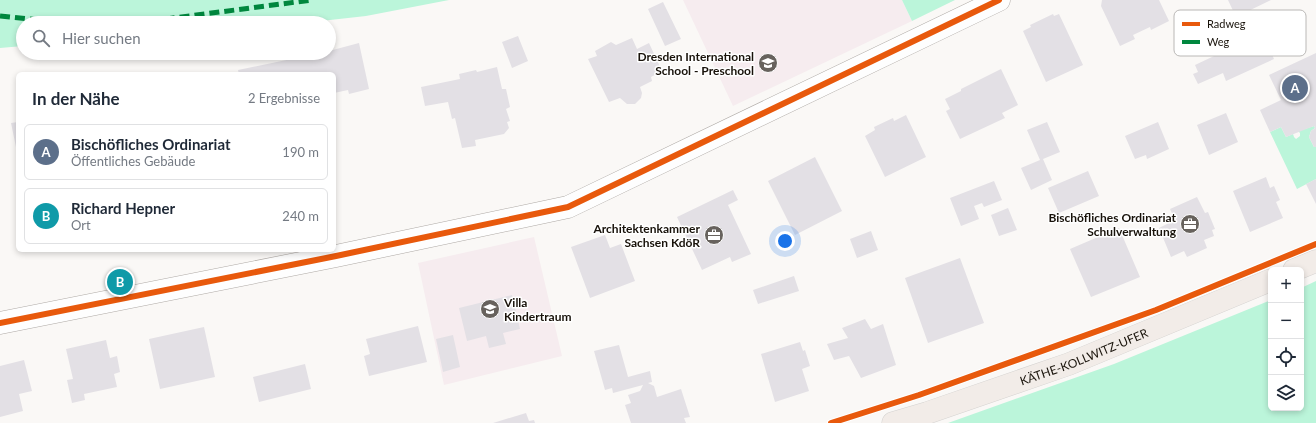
<!DOCTYPE html>
<html lang="de">
<meta charset="utf-8">
<style>
body{margin:0;font-family:Lato,sans-serif;background:#f2f2f3;color:#1f2937}
.controls{position:absolute;right:12px;bottom:12px;display:grid;overflow:hidden;border-radius:6px;box-shadow:0 2px 6px #0003}
.controls button{width:36px;height:36px;display:grid;place-items:center;padding:0;border:0;border-bottom:1px solid #e0e1e3;background:#fff;color:#1f2937;font:20px sans-serif}
.you{position:absolute;left:785px;top:241px;width:14px;height:14px;margin:-10px;border:3px solid #fff;border-radius:50%;background:#1a73e8;box-shadow:0 0 0 6px #1a73e833}
.badge{display:grid;place-items:center;width:26px;height:26px;border-radius:50%;background:#2563eb;color:#fff;font-size:13px;font-weight:700}
.pin{position:absolute;translate:-50% -50%;border:2px solid #fff;box-shadow:0 1px 4px #0006}
.list{margin:0;padding:0;list-style:none}
h2{display:flex;justify-content:space-between;align-items:center;height:52px;margin:0;padding:0 16px;font-size:17px}
h2 small{font-size:13px;font-weight:400;color:#747a83}
.list li{display:grid;grid-template-columns:26px 1fr auto;gap:12px;align-items:center;box-sizing:border-box;height:56px;margin:0 8px 8px;padding:0 8px;border:1px solid #e0e1e3;border-radius:6px}
.list b{display:block;font-size:15px;white-space:nowrap}
.list p{margin:0;font-size:13px;white-space:nowrap;color:#747a83}
.list em{font-size:13px;font-style:normal;color:#747a83}
.icon{flex:none;width:22px;height:22px;fill:none;stroke:currentColor;stroke-width:2;stroke-linecap:round;stroke-linejoin:round}
.map{position:relative;flex:none;width:1316px;height:423px;overflow:hidden}
.search{position:absolute;background:#fff;box-shadow:0 2px 6px #0003;left:16px;top:16px;width:320px;height:44px;display:flex;align-items:center;gap:10px;box-sizing:border-box;padding:0 14px;border-radius:22px;color:#747a83;font-size:15px}
.panel{position:absolute;background:#fff;box-shadow:0 2px 6px #0003;left:16px;top:72px;width:320px;height:180px;border-radius:6px}
.map>svg:first-child{display:block}
</style>
<div class="map">
<svg width="1316" height="423" viewBox="0 0 1316 423">
<rect width="100%" height="100%" fill="#faf8f6"/>
<path fill="#f6ecef" d="M683 0H902L912 21 733 106Z
M534 237 562 356 444 385 418 263Z"/>
<path fill="#bbf5da" d="M0 0H449L366 16 303 23H23V46L0 48Z
M902 0H955L912 21Z
M1314 126 1315 128 1311 131 1309 137 1314 147H1316V179L1297 189 1270 132 1281 127 1286 137 1293 134 1294 137 1296 139 1300 136V133L1298 131Z
M1316 281V423H948L1114 364 1271 300V408H1301V288Z"/>
<path fill="#e3e0e5" d="M1102 0H1159L1169 21 1151 30 1150 27 1133 35 1135 39 1120 46 1101 6Z
M1228 0H1271L1236 17Z
M663 2 681 39 665 46 648 9Z
M1053 14 1054 16 1059 14 1083 65 1046 82 1023 31 1031 27 1030 25Z
M518 36 528 61 512 68 502 42Z
M632 38 637 49 649 43 662 71 651 77 652 81 640 87 642 93 641 98 635 104H627L620 98 609 102 588 59 597 56 595 51 611 42 616 45Z
M1266 41 1274 59 1226 81 1223 73 1198 84 1193 74 1198 72 1195 65 1231 48 1234 56Z
M359 43 369 89 349 94 348 90 334 93V74H239L238 70 320 53H329V51Z
M1316 53V147H1314L1309 137 1311 131 1315 128 1314 126 1286 137 1281 127 1270 132 1260 110 1281 100 1269 75Z
M497 67 502 89H506L510 107 506 109 510 121 507 122 509 128 504 134 475 140 476 146 462 148 455 118 452 119 448 102 425 106 421 87 460 79 459 74 476 70 477 72Z
M1001 69 1018 105 1002 113 1005 118 960 139 946 111 950 109 945 99 961 91V89Z
M1226 113 1238 142 1209 155 1197 125Z
M906 115 926 157 885 177 865 136 875 130 874 127 893 118 894 121Z
M18 122V146L16 147 11 123Z
M1047 122 1060 152 1043 159 1052 180 1031 190 1021 168 1040 160 1027 130Z
M1158 122 1169 149 1147 159 1146 155 1135 159 1125 136Z
M815 157 842 211 795 235 768 181Z
M1088 171 1099 196 1059 213 1048 188Z
M1266 177 1270 188 1274 186 1280 200 1276 202 1283 218 1250 232 1233 191Z
M1316 179V204L1306 184Z
M994 181 1002 200 984 207 982 203 974 206 979 219 961 226 950 198Z
M733 190 738 200 728 205 751 254 732 262 730 257 702 270 677 217Z
M1197 197 1205 213 1208 212 1215 229 1212 230 1214 236 1204 240 1207 248 1187 257 1184 251 1171 257 1159 228 1175 220 1170 209Z
M1008 208 1017 230 999 236 991 215Z
M1119 228 1140 277 1091 297 1070 249Z
M871 231 878 250 857 258 850 239Z
M605 235 610 248 621 244 635 281 590 298 571 247Z
M960 258 984 323 928 343 905 278Z
M794 276 799 291 758 304 753 290Z
M512 295 520 329 503 333 506 344 489 348 486 336 467 341 459 308Z
M865 319 871 329 883 324 896 365 861 378 849 356 834 360 827 344 848 338 842 328Z
M418 326 427 362 369 376 364 356 370 354 366 339Z
M204 327 215 377 160 389 149 339Z
M453 335 460 367 443 372 436 339Z
M106 340 110 358 117 356 120 372 114 374 117 387 84 394 85 400 72 403 67 380 73 379 66 349Z
M800 342 803 351 805 350 810 366 802 369 809 391 775 402 761 354Z
M619 345 628 377 650 371 652 382 648 383 654 386 657 397 681 389 690 417 684 418 686 423H631L625 405 631 403 628 395 640 391 643 385 613 393 612 388 605 390 594 351Z
M24 360 32 391 19 394 23 411 0 417V366Z
M305 364 311 389 259 402 253 377Z
M526 413 529 421 534 420 535 423H493Z"/>
<g fill="none" stroke-linecap="round" stroke-linejoin="round">
<g stroke="#aea9a5" stroke-width="23">
<path id="minor" d="M0 323 336 256 568 207 999 0"/>
</g>
<g stroke="#d4d2d0" stroke-width="23">
<g id="major">
<path d="M1294 270 1316 261"/>
<path id="s1" d="M893 423 927 413 1069 364 1271 280"/>
</g>
</g>
<use href="#minor" stroke="#fefefe" stroke-width="22"/>
<use href="#major" stroke="#f2ece8" stroke-width="22"/>
<path stroke="#00873e" stroke-width="5" stroke-dasharray="10 5" stroke-linecap="butt" d="M0 16 68 23
M135 23 312 0"/>
<g stroke="#fff" stroke-width="8">
<path id="cycleway" d="M0 323 336 256 568 207 999 0
M831 423 919 395 1156 310 1316 244"/>
</g>
<use href="#cycleway" stroke="#e8590c" stroke-width="6"/>
</g>
<defs>
<g id="school-disc" transform="scale(1)"><circle r="9.5" fill="#67625d" stroke="#fff"/><path d="M0-5L7-2L0 1L-7-2ZM-4 1L0 2.5L4 1V4Q0 6-4 4Z" fill="#fff"/></g>
<g id="office-disc" transform="scale(1)"><circle r="9.5" fill="#67625d" stroke="#fff"/><path d="M-6-3h4V-5.5h4V-3h4V5H-6ZM-1-4.5V-3h2v-1.5ZM-6 0V1H6V0Z" fill="#fff"/></g>
</defs>
<g fill-rule="evenodd">
<use href="#school-disc" x="768" y="63"/>
<use href="#office-disc" x="1190" y="224"/>
<use href="#office-disc" x="714" y="235"/>
<use href="#school-disc" x="490" y="309"/>
</g>
<g text-anchor="middle" dominant-baseline="central" stroke-width="3" stroke-linejoin="round" paint-order="stroke">
<g font-size="12" font-weight="bold" fill="#18120a" stroke="#fff" text-anchor="end">
<text x="754" y="56">Dresden International<tspan x="754" dy="14">School - Preschool</tspan></text>
<text x="1176" y="217">Bischöfliches Ordinariat<tspan x="1176" dy="14">Schulverwaltung</tspan></text>
<text x="700" y="228">Architektenkammer<tspan x="700" dy="14">Sachsen KdöR</tspan></text>
<text x="504" y="302" text-anchor="start">Villa<tspan x="504" dy="14">Kindertraum</tspan></text>
</g>
<g font-size="12" fill="#18120a" stroke="#fff">
<text stroke="none"><textPath href="#s1" startOffset="202">KÄTHE-KOLLWITZ-UFER</textPath></text>
</g>
</g>
<rect x="1174" y="10" width="132" height="46" rx="6" fill="#fff" stroke="#bab8b6" stroke-width="1"/>
<rect x="1182" y="22" width="18" height="4" fill="#e8590c"/>
<rect x="1182" y="40" width="18" height="4" fill="#00873e"/>
<g font-size="11" fill="#18120a">
<text x="1207" y="28">Radweg</text>
<text x="1207" y="46">Weg</text>
</g>
</svg>
<div class="controls">
<button>+</button>
<button>−</button>
<button><svg class="icon" aria-label="locate" viewBox="0 0 24 24"><circle cx="12" cy="12" r="6"/><path d="M12 2v4M12 18v4M2 12h4M18 12h4"/></svg></button>
<button><svg class="icon" aria-label="layers" viewBox="0 0 24 24"><path d="M12 4l9 5-9 5-9-5zM3 14l9 5 9-5"/></svg></button>
</div>
<div class="you"></div>
<div class="pin badge" style="left:1295px;top:88px;background:#5c6f8a">A</div>
<div class="pin badge" style="left:120px;top:282px;background:#0f9aa8">B</div>
<div class="search"><svg class="icon" aria-label="search" viewBox="0 0 24 24"><circle cx="10" cy="10" r="6"/><path d="M15 15l6 6"/></svg>Hier suchen</div>
<section class="panel">
<h2>In der Nähe<small>2 Ergebnisse</small></h2>
<ul class="list">
<li><span class="badge" style="background:#5c6f8a">A</span><div><b>Bischöfliches Ordinariat</b><p>Öffentliches Gebäude</p></div><em>190 m</em></li>
<li><span class="badge" style="background:#0f9aa8">B</span><div><b>Richard Hepner</b><p>Ort</p></div><em>240 m</em></li>
</ul>
</section>
</div>
